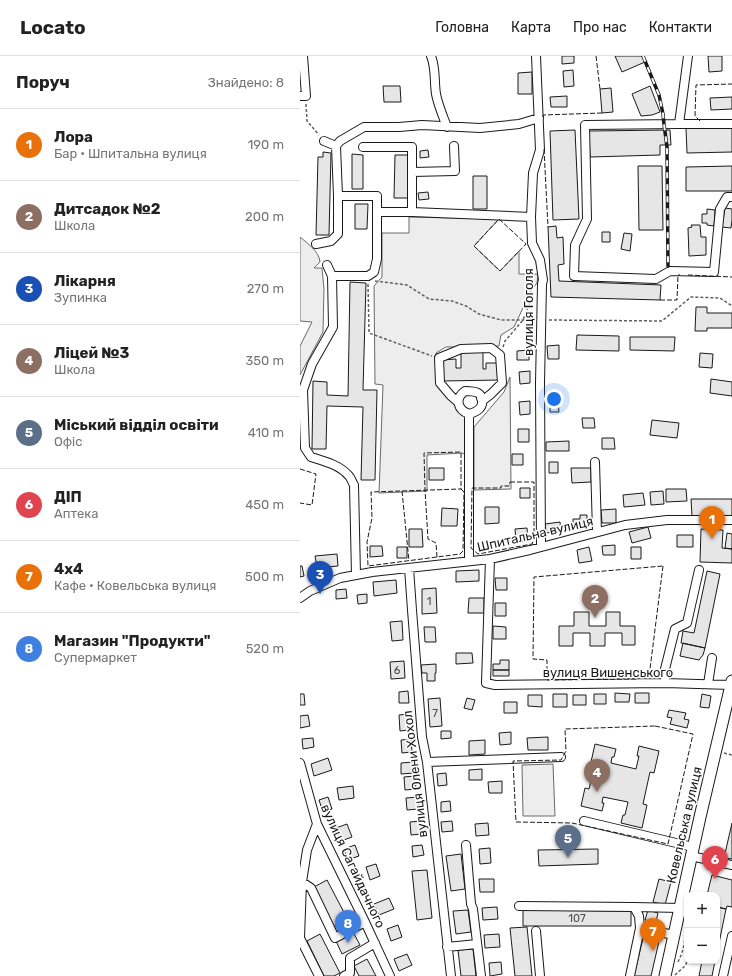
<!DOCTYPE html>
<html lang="uk">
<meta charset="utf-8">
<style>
body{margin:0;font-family:Rubik,sans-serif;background:#f2f2f2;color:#222}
.controls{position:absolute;right:12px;bottom:12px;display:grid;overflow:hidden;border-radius:8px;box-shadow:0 1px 3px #0004}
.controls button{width:36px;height:36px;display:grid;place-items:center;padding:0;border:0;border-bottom:1px solid #e0e0e0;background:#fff;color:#222;font:20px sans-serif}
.you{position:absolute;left:254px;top:343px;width:14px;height:14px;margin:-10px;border:3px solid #fff;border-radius:50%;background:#1a73e8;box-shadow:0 0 0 6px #1a73e833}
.badge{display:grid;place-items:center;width:26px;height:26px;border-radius:50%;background:#c62828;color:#fff;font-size:13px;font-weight:700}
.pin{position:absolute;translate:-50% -33px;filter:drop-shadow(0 1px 2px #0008)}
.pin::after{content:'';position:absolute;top:21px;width:14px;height:12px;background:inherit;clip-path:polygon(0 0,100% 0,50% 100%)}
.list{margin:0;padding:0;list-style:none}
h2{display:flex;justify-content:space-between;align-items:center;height:52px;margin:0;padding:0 16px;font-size:17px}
h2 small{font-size:13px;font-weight:400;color:#767676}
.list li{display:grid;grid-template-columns:26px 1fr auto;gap:12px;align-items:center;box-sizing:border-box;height:72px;padding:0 16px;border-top:1px solid #e0e0e0}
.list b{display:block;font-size:15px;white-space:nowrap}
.list p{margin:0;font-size:13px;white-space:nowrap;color:#767676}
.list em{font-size:13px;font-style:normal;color:#767676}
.map{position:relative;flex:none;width:432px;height:920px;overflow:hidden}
header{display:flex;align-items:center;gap:24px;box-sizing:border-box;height:56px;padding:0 20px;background:#fff;border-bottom:1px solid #e0e0e0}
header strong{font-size:19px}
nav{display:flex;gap:22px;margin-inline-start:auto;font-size:14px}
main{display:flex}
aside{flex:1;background:#fff}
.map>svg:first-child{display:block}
</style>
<header>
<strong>Locato</strong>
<nav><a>Головна</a><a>Карта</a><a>Про нас</a><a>Контакти</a></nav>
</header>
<main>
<aside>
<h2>Поруч<small>Знайдено: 8</small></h2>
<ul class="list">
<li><span class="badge" style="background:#e8710a">1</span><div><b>Лора</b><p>Бар · Шпитальна вулиця</p></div><em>190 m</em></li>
<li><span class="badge" style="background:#8d6e63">2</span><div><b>Дитсадок №2</b><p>Школа</p></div><em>200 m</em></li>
<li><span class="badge" style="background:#1a4fb4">3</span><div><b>Лікарня</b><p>Зупинка</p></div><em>270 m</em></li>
<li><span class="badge" style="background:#8d6e63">4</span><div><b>Ліцей №3</b><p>Школа</p></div><em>350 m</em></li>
<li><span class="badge" style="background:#5c6f8a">5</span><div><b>Міський відділ освіти</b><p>Офіс</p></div><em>410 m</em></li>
<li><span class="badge" style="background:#e0444e">6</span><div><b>ДІП</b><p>Аптека</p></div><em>450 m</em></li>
<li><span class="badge" style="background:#e8710a">7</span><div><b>4x4</b><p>Кафе · Ковельська вулиця</p></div><em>500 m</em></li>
<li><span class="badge" style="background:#3f7fe0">8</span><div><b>Магазин &quot;Продукти&quot;</b><p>Супермаркет</p></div><em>520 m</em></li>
</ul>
</aside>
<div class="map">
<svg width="432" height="920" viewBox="0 0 432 920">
<rect width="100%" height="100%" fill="#fff"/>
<path fill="#ededed" stroke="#6a6a6a" d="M109 161 199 163 174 190 200 215 219 195V218H238L237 227 231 235 214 271 201 279 199 290 146 291 136 297 137 328 166 362V399L162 397 127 399V435L79 437 83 329 75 328 74 230 82 221V177H109Z
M0 181C8 188 19 195 20 206L14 212H22L24 233 23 276 0 319V290L12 266 0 265Z
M210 321 211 433 174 434V371L204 336Z
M253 708 255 760H223L222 709Z"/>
<path fill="#e6e6e6" stroke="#1a1a1a" d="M262 0H274V7L262 8Z
M315 0H342L345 6 322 16Z
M408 0H422V15L409 16Z
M273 14 274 30 264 31 263 15Z
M232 16V38H218V17Z
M83 30H100L101 46H84Z
M350 30 360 56 352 59 341 60 332 38Z
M311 32 313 56 302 57 300 33Z
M267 40V51H251L250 41Z
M432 41V53L411 54 410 42Z
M432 71V96L387 97 386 72Z
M275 74 279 163 253 164 250 75Z
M370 74 371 89H360V99L290 101 289 75Z
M128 94 129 101 120 102V95Z
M23 96 31 97 29 179H16L18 101H23Z
M52 98 63 99V133H52Z
M95 99H108V142H94Z
M338 110H362L363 174H339Z
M432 110V135H386V111Z
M173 120H187V153H173Z
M128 136 129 143 119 144 118 137Z
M55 148H68L67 173H55Z
M425 152 432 153V164L431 172 422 171Z
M407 153 415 154 414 170 407 169V167H402V158H407Z
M391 169H400L401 181H406V199L389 200 388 172 392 171Z
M256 170 257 182 263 181 264 208 258 209 259 225 361 229 360 244 251 241 248 171Z
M302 176H310V186H302Z
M324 177 332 178 330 195 321 193Z
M50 226 66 227 63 334H77L75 424H61L63 351 27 350 26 393H12L13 325 27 326V339L48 340Z
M396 251H407V257H432V272H407V275H395Z
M277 279 319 280V295L276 294Z
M330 281H375L374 295 330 294Z
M259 289V303H248L247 290Z
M229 294V304H217V295Z
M183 295V313H186V307H199L200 324 142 325V304L156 303V312H161V296Z
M400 297 413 298 412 312 399 311Z
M230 315V327L220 328 219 316Z
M411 323 432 326V340L410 337Z
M258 343 259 356H250V344Z
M230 345V358L220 359 219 346Z
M282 362H294L295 372H283Z
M352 364 379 367 377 382 350 379Z
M218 373H229V386H218Z
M302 382H314L315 393H302Z
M269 385V395H246V386Z
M212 398H223V409H212Z
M249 406H258V417H249Z
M129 412H144V424H129Z
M271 412H291V426L272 427Z
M220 432H230V442H220Z
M366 433H386L387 445 366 446Z
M363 435 364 448 351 449 350 436Z
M343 437 345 449 324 451 323 439Z
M391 443H432V460H392Z
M185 451H199V467L185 468Z
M142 452 158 453 157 470H141Z
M316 453V467H302L301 454Z
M280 459H287V470L273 471V463H280Z
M260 466 261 475 246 477 245 468Z
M348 471 351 482 332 487 329 476Z
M227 472 228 485 216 486 215 473Z
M109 473H122L123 491H109Z
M401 473 423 474 422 492 432 493V507L400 506Z
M427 477 432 478V493L425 492Z
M377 479H393V491H377Z
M315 489V499H303L302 490Z
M70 490H82L83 500 70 501Z
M97 491H107V502H97Z
M289 491 292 505 279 507 277 494Z
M331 491H341V503H331Z
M37 498 38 510 17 512 15 500Z
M0 510H2L4 520 0 521Z
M179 514V525L156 526V515Z
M407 515 420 518 405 592 381 587 383 575 394 577Z
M195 522H207V534H196Z
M96 524 97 537 74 540 73 526Z
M136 532 137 557 122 558V533Z
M46 533 47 542 36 543V534Z
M67 538V547L58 548 57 539Z
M169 542H184V557H168Z
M195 547H206V560H195Z
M274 556H289V570H306V556H320V570H335V589H322V577H305V590H290V577H273V590H259V570H274Z
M102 565 103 584 92 585 90 566Z
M193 570 206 571V583H193Z
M124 571H135L136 586H125Z
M383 587 405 592 403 599 399 604 380 600Z
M156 597H172L173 607 156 608Z
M200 604H209V614H193V608H200Z
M104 605 105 622 91 623 90 606Z
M136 608V617H135V625H127V617H122L121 609Z
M193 614H209V620H193Z
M108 635 109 647H99V636Z
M315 637 330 638 329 646H315Z
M335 637H349V647H335Z
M0 638H4L5 649H0Z
M253 638H267V651H253Z
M294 638H306V648H294Z
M402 638 411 640 409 652 400 651Z
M228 639H242V651L228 650Z
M273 639H286V649H273Z
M140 642 142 670 130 671 128 643Z
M167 642 175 644 172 654 164 652Z
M204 646H217V657H204Z
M369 654 386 657 384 663 389 664 387 672 370 668 372 662 367 661Z
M108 658 109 674 100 675 99 659Z
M8 659 10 670 0 672V660Z
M141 675H151V682L141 683Z
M211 676V688L200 689 199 677Z
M248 681V694H228L227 682Z
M13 682 14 691 3 693 2 683Z
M111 683 112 696 102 697 101 684Z
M185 684V698L169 699V685Z
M295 688 316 693 314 701H312L311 707 336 713 339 700H337L339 690 359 695 354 717 350 716 343 748 347 749 342 772 321 767 323 759H325L328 746 303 741 302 747H304L302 755 281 750 285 732 289 733 295 707 291 706Z
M28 702 32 714 14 720 11 708Z
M113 706 114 717 101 718V707Z
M182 713V724H169V714Z
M146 717 147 729 138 730 137 718Z
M115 720 116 733 105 734 104 721Z
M202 725V737H189L188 726Z
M53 730 54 742 39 744 37 732Z
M28 741 32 753 23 756 19 744Z
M118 741 119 753 107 754 106 742Z
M150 745 151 755 141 756V746Z
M120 765 122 778 111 779 110 766Z
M152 765 153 775 142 776 141 766Z
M188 767 189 779 176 780 175 768Z
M432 767V803L424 802Z
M47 768 52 781 41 785 36 772Z
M55 789 59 800 47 804 44 793Z
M122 789 124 799 113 801 112 790Z
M190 792 191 807 180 808 179 793Z
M298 793V808L239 810 238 794Z
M161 798 165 833 151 835 146 800Z
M76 808 80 820 70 824 66 811Z
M127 814 132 862 117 864 112 815Z
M412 819 432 824V851L427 850 426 853 417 851V839H407Z
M179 823H194V836H180Z
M359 823 371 826 365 849 353 846Z
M27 824 48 864 34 871 14 831Z
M89 842 94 853 79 859 74 848Z
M197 851 198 863 183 864 182 852Z
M417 851 426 853 417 897Z
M168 854 171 876 156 878 153 855Z
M223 854 331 855V870H223Z
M348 854 358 857 356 866 345 864Z
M98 869 102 881 91 885 87 873Z
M227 871 232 920H215L210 872Z
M53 876 60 889 42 898 36 885Z
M20 878 40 917 34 920H24L7 885Z
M199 878 200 891 185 892 184 879Z
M344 878 360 881 351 920H334Z
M173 893 176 920H161L158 894Z
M107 898 112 909 99 915 94 903Z
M67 903 76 920H59L54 910Z
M402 905H415L412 920H399Z
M201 906 202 918 190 920 189 907Z"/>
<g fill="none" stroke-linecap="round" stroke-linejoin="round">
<g stroke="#1a1a1a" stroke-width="10">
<path id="minor" d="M131 0C136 12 134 25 136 38 138 49 143 60 147 71
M236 0 240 94 233 117 231 161 232 187 240 204 243 224 242 228 240 327 241 491
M388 0 379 68 285 69 287 163 275 189 274 220 356 223 370 215 414 216 420 153 427 141H432
M0 40H6L3 0
M379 68H432
M36 90 40 85 64 71H99L122 69 180 72 219 68 239 62
M63 91H112V156
M112 116 155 115 154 90
M38 140H77V156
M16 188 31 185 38 178V140L36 90 24 85
M27 209 32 220 33 271 12 308 3 334 5 392 11 401C24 405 40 409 49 420 51 422 52 426 54 429L56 519
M32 220H68L74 216 77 203V156H112L231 161
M165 335C169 335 174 335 178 337 180 338 181 340 181 342 185 351 177 356 169 358 158 354 154 343 165 335Z
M158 346 151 340 140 327 139 302 161 293 191 292 200 299 202 327 191 338 182 345
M295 406 297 476
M190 503 186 627 195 629 365 627 431 629
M169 505V358
M109 512 112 554 122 681 127 706 151 920
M0 542 10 535 40 522 72 516 190 503 230 494 325 469 367 464H432
M365 627V613L375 573 387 567 399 514
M408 628 412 602
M127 706 261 701
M0 707 17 768 65 866 90 920
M284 765 393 791
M166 789 171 848 173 853 181 920
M391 800 432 809
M2 826 11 832 35 882 65 866
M219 850 334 851 339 860 340 872 330 920
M334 851 380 852
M340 872 374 879
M236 875 240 920
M0 882 2 826 7 794 17 768
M0 882 19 920
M147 891 177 888
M44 920 50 917V902L75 887
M423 920 432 880"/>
</g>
<g stroke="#1a1a1a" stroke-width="13">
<path id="major" d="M365 920 400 761 432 625"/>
</g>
<path stroke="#5f5f5f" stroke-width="1.5" stroke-dasharray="3 2" stroke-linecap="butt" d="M6 48 7 65 19 79
M75 225 107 229 129 243 152 245 166 250 179 258 201 264H235
M68 228 69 277 132 300
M249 264 362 265 391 241 420 242 432 250
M203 291 205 285 223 264 234 236
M424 697 432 699
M378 906C383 896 386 884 385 873
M375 919 386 909 387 904"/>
<use href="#minor" stroke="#fff" stroke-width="8"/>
<use href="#major" stroke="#fff" stroke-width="11"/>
<g stroke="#1a1a1a" stroke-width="3.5">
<path id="rail" d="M343 0 359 39 363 58 364 68 367 91 368 210"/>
</g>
<use href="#rail" stroke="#fff" stroke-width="2" stroke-dasharray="6" stroke-linecap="butt"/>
<path stroke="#1a1a1a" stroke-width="1" stroke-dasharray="5 2" stroke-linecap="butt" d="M296 0 300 33
M243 61V59L302 57
M400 65 395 60 396 29 432 28
M244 93 248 171
M199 163 226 188 200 215 174 190Z
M388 219 432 221
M360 244H377L378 219H380
M0 413 16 418 12 449 0 447
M210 426H234V483L232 488 178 498 171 492 172 432H201V430H209Z
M161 433 164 436 163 495 160 498 68 510 67 486 72 462 71 436Z
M102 435 109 505
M137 501 136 487 128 483 125 434 124 397 161 396V433
M363 510 349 621H337L336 623 247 624V604L233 603 234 521Z
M355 670 393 678 368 788 272 767 216 766 213 705 261 704 266 695 265 673Z"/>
</g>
<g text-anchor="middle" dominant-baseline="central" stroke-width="3" stroke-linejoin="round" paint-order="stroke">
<g font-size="11" fill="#4d4d4d">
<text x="129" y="545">1</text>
<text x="97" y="614">6</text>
<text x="135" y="657">7</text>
<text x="277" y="862">107</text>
</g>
<g font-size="13" fill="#1a1a1a" stroke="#fff">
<text transform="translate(228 256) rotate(-90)">вулиця Гоголя</text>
<text transform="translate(235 478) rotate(-13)">Шпитальна вулиця</text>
<text x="308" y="616">вулиця Вишенського</text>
<text transform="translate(115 718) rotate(-97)">вулиця Олени Хохол</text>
<text transform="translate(384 769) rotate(-77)">Ковельська вулиця</text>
<text transform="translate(53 810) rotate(65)">вулиця Сагайдачного</text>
</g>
</g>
</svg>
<div class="controls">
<button>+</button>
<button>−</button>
</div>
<div class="you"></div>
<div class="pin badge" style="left:412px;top:483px;background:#e8710a">1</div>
<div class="pin badge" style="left:295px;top:562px;background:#8d6e63">2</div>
<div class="pin badge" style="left:20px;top:538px;background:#1a4fb4">3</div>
<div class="pin badge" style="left:297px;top:736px;background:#8d6e63">4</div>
<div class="pin badge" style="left:268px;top:802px;background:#5c6f8a">5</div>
<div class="pin badge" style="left:415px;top:823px;background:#e0444e">6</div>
<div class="pin badge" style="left:353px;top:895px;background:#e8710a">7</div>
<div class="pin badge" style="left:48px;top:887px;background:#3f7fe0">8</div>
</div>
</main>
